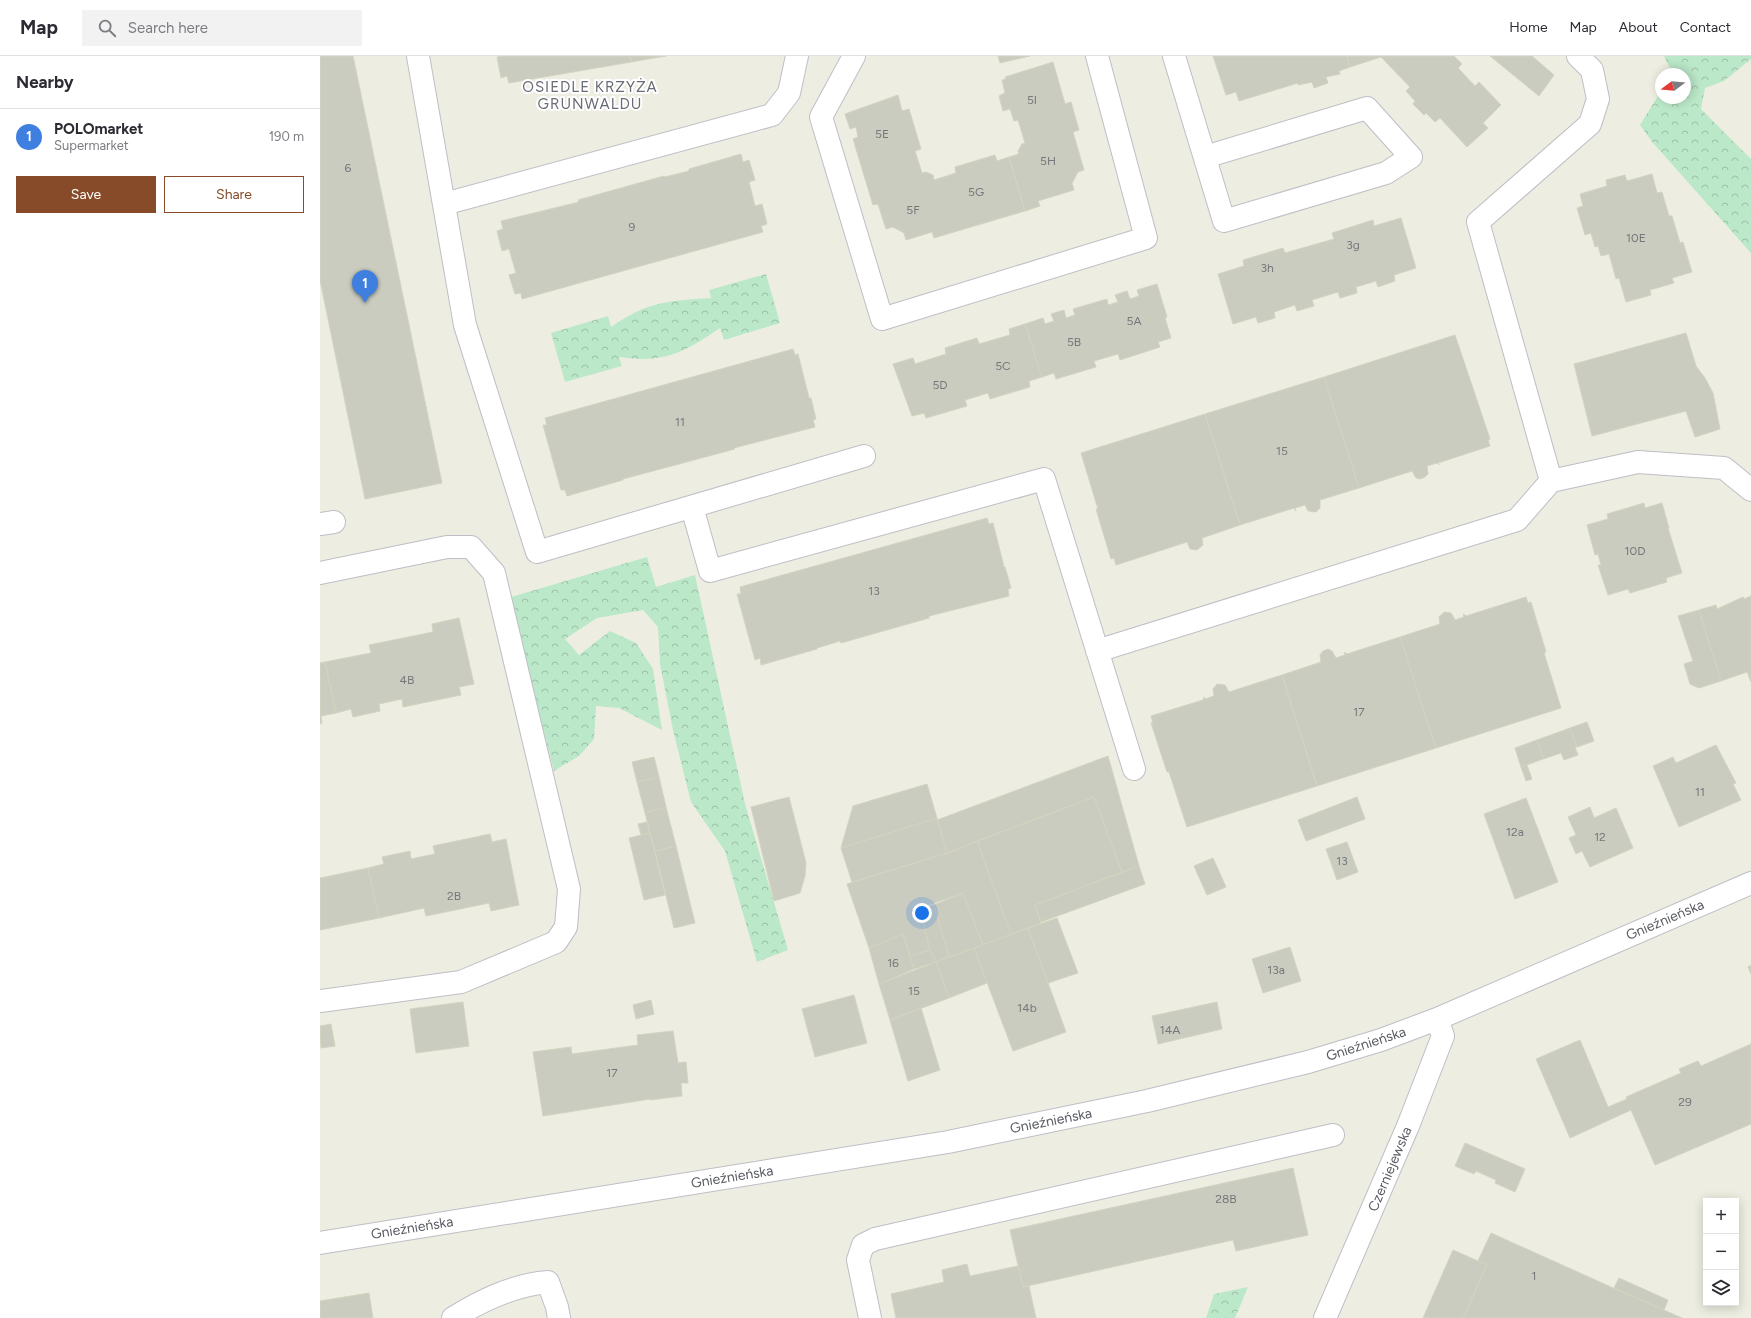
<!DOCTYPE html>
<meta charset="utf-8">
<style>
body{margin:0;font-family:Figtree,sans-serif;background:#f2f2f3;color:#2b2b33}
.controls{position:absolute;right:12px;bottom:12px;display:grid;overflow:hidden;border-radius:0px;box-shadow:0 2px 10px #0003}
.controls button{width:36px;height:36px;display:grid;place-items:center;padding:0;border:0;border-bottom:1px solid #e1e1e2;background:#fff;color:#2b2b33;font:20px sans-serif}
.compass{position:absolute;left:1335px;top:12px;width:36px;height:36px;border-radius:50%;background:#fff;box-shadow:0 2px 10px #0003;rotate:254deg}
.you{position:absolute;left:602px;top:857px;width:14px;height:14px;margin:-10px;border:3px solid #fff;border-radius:50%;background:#1a73e8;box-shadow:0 0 0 6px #1a73e833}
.badge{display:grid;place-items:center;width:26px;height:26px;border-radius:50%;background:#874b29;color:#fff;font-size:13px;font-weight:700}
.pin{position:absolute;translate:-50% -33px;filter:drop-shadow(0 1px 2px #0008)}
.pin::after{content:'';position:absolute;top:21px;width:14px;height:12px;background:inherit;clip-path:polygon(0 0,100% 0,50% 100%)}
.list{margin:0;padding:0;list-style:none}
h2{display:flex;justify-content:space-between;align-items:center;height:52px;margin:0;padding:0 16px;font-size:17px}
h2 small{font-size:13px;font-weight:400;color:#7c7c81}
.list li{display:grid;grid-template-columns:26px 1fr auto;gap:12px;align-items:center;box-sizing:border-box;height:56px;padding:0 16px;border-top:1px solid #e1e1e2}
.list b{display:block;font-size:15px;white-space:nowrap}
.list p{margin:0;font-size:13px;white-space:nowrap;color:#7c7c81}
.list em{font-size:13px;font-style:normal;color:#7c7c81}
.actions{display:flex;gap:8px;padding:12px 16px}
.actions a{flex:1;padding:9px 0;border:1px solid #874b29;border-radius:0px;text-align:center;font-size:14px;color:#874b29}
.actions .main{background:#874b29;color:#fff}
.icon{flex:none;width:22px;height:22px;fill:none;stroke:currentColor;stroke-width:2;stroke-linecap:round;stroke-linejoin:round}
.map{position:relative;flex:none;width:1431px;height:1262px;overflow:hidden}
header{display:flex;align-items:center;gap:24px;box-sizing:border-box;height:56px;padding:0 20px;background:#fff;border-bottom:1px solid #e1e1e2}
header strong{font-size:19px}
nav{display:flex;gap:22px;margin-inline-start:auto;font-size:14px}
.search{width:280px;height:36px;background:#f2f2f3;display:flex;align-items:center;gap:10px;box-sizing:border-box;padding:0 14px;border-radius:0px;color:#7c7c81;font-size:15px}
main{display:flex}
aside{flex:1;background:#fff}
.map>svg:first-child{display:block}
</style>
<header>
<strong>Map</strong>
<div class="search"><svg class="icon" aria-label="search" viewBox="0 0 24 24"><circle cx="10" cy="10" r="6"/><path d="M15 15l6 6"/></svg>Search here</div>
<nav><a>Home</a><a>Map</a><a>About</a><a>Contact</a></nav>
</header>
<main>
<aside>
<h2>Nearby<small></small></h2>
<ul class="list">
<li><span class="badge" style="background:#3f7fe0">1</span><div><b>POLOmarket</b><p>Supermarket</p></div><em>190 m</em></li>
</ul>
<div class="actions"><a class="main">Save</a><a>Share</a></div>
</aside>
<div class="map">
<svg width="1431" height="1262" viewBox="0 0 1431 1262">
<defs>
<pattern id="forest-crowns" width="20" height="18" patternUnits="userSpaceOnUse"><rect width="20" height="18" fill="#bbe8c9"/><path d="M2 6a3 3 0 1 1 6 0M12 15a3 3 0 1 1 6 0" fill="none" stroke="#9bbfa7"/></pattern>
</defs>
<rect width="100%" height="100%" fill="#edeee1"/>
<path fill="url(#forest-crowns)" d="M1344 0H1431V3L1404 25 1385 32 1381 53 1431 103V197L1333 87 1320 69 1341 35V42H1365V18H1351L1352 16Z
M446 218 460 267 404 284 400 272C365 296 344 308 299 301L302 310 245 326 231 277 288 260 291 271C328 245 348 245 391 242L389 234Z
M327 501 336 531 375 519 425 748 468 894 437 906 405 795 371 746 353 674 340 608 338 571 323 554 277 562 245 583 259 599 290 575 316 587 333 613 342 674 299 652 276 650 274 683 259 700 234 715 194 560 191 541Z
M928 1231 915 1262H886L894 1238Z"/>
<path fill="#cbccc0" stroke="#d3d3bf" d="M0 0H33L122 427 45 443 0 224Z
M183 0H310L311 6 189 27 187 20 181 22 177 1Z
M310 0H346L311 6Z
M678 0H710L680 7Z
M893 0H1027L1030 11 1019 15 1020 18 1006 21 1008 27 994 32 992 26 978 29V27L919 45 916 36 906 39Z
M1027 0H1134L1142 8 1138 12 1155 30 1159 26 1181 49 1163 67 1168 72 1147 91 1120 62 1115 66 1106 57 1104 59 1093 48 1095 45 1086 35 1090 31 1061 1 1030 11Z
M1170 0H1212L1234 19 1219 40Z
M733 6 745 48 751 46 759 74 753 76 764 114 758 116 752 127 754 134 718 145 720 150 705 155 689 101 699 98 698 95 702 88 705 87 698 64 694 65 690 53 683 55 679 40 685 37 682 24 686 23 685 21Z
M578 39 582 55 589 53 601 93 595 95 602 117 606 116 613 119 614 124 636 117 635 111 675 99 677 105 689 101 705 155 614 182 612 176 586 184 584 177 573 171 566 173 558 148 553 149 533 83 538 81 536 71 530 73 525 58Z
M421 98 423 106 429 104 435 124 429 126 435 150 442 148 447 168 441 170 443 176 202 243 201 237 195 238 189 219 196 217 189 193 182 195 177 175 183 173 181 165 259 146 258 144 344 120 345 121 369 115V113Z
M1332 118 1337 137 1342 136 1349 160H1352L1360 187 1363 186 1372 216 1352 222 1354 227 1330 234 1331 239 1306 246 1299 222 1296 223 1289 198 1281 200 1278 190 1275 191 1271 177 1265 179 1257 152 1263 150 1260 138 1287 130 1286 124 1305 119 1307 125Z
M1081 162 1096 212 1074 219 1075 225 1058 231 1056 225 1036 231 1037 237 1020 242 1018 236 992 244 994 250 977 255 975 249 954 256 955 262 938 267 936 261 913 268 898 218 924 210 923 204 963 192 965 197 1014 183 1012 177 1053 164 1054 170Z
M837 228 847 261 845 262 851 282 838 286 840 291 800 304 798 298 774 305 776 311 736 323 734 317 722 321 705 268 723 262 725 268 734 265 731 258 744 254 746 262 755 259 753 253 787 243 788 249 798 246 795 239 807 235 810 243 819 240 817 234Z
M705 268 722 321 709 325 710 331 670 343 668 337 645 344 647 350 606 362 604 357 592 360 573 308 593 302 595 308 626 298 625 292 657 282 659 288 690 279 689 273Z
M1366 277 1376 310 1385 322 1393 337 1400 373 1375 381 1366 355 1272 380 1254 308Z
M1135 279 1170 383 1168 384 1170 390 1118 407 1119 409 1117 407 1107 410 1108 418 1105 421 1100 423 1096 422 1092 415 1039 432 1004 321Z
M473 293 475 299 478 298 489 342H491L496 363 493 364 495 371 414 392 415 393 303 423V424L247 440 245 434H241L223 369H227L225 362Z
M1004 321 1039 432 1000 444V452L996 456 988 455 985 449 975 452 976 455 974 452 920 469 885 358Z
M885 358 920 469 882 482 883 489 877 494 870 493 867 486 796 509 794 502 791 503 776 453H778L761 397Z
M1324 447 1325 452 1342 447 1349 472H1348L1362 517 1346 522 1347 526 1310 537 1308 533 1288 539 1278 509H1281L1278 498 1275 499 1267 469 1288 463 1287 458Z
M667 462 669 468 673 467 684 511H685L691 532 688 533 689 540 609 560V562L521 587 520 585 497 592V593L441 609 440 602 435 604 417 538H421L420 531Z
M1431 540V626L1427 616 1401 625 1379 554 1396 549 1397 553 1423 541 1424 543Z
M1206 541 1208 547 1211 546 1226 596 1224 597 1241 652 1116 692 1080 581 1120 568 1119 561 1124 556 1131 557 1135 564 1144 561 1143 558 1146 560Z
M1379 554 1401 625 1379 632 1370 628 1364 608 1373 605 1358 560Z
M139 562 154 628 139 631 141 639 83 651 82 643 59 648 60 655 33 661 31 653 16 657 5 606 51 597 49 589 113 576 112 568Z
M1080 581 1116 692 997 730 962 619 1001 606 1000 599 1003 595 1008 593 1012 595 1016 602 1025 599 1024 596 1027 598Z
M5 606 16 657 1 660 2 667 0 668V607Z
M962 619 997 730 867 771 849 716H847L831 667H833L831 660 883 644 884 641 885 643 894 640 893 633 897 628 905 629 909 636Z
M1267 666 1274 685 1257 691 1250 672Z
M1250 672 1257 691H1255L1258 699 1244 704 1241 697 1223 703 1217 684Z
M1217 684 1223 703 1201 711 1195 692Z
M1396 689 1416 727 1413 728 1421 744 1359 771 1333 710 1353 701 1356 707Z
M788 700 819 810 802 816 774 741 627 797 617 764Z
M334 701 339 721 317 726 312 706Z
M1207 709 1212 723 1206 725 1201 711Z
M339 721 346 751 325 757 317 726Z
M607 728 617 762 521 792 533 750Z
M469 741 486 807 485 820 480 837 454 845 431 751Z
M774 741 802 816 715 849 721 867 691 878 657 785Z
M1037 741 1045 763 986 785 978 764Z
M1206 742 1238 826 1195 843 1164 758Z
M346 751 356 790 335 795 325 757Z
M1270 751 1274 762 1296 752 1313 792 1270 811 1262 795 1256 798 1249 782 1256 779 1248 761Z
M617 762 627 797 532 826 521 792Z
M327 766 330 777 321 779 318 768Z
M330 777 345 839 324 844 309 782Z
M170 778 172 786 186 783 199 849 171 855 169 847 106 860 104 852 59 862 48 812 64 808 62 801 90 795 91 803 115 798 113 790Z
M657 785 691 878 663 889 643 837 600 852 610 894 590 900 583 878 549 892 527 828 634 795Z
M1027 786 1038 816 1017 824 1006 793Z
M356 790 375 867 354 872 335 795Z
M893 802 906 831 887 839 874 810Z
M819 810 825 828 721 866 715 849Z
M48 812 59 862 0 874V822Z
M643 837 663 889 629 901 614 849Z
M614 849 629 901 616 906 610 894 600 852Z
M737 862 758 917 728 927 708 872Z
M708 872 746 976 693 995 654 892Z
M583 878 594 913 559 928 549 892Z
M970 891 981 925 943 937 932 903Z
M654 892 667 927 629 942 616 906Z
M610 894 616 906 594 913 590 900Z
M616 906 629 942 570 964 559 928Z
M1431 909V918L1428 911Z
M534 939 547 987 495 1001 482 953Z
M331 944 334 958 316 963 313 949Z
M143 946 149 990 96 997 90 953Z
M897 946 902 973 838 988 832 960Z
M601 952 620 1014 588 1025 570 964Z
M11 968 15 990 1 992 0 970Z
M353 975 358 1007 366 1006 368 1027H361L362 1040 330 1044V1043L223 1060 213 996 251 991 252 998 318 989 317 979Z
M1260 984 1288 1051 1307 1043 1306 1041 1361 1017 1359 1013 1378 1005 1381 1010 1431 988V1068L1335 1109 1311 1054 1250 1082 1216 1003Z
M1145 1087 1205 1113 1195 1136 1175 1127 1176 1124 1156 1115 1154 1118 1135 1110Z
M973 1112 988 1179 916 1195 913 1184 703 1231 690 1174Z
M1171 1177 1291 1231 1362 1262H1143L1167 1209 1158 1205Z
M1133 1194 1167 1209 1143 1262H1103Z
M647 1208 650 1220 698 1210 703 1231 709 1230 716 1262H576L571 1238 624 1226 622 1214Z
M1299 1222 1348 1244 1344 1254 1294 1232Z
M49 1237 53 1262H0V1245Z"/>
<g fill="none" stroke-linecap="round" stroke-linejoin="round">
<g stroke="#bebec6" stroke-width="24">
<path id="minor" d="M98 0 145 269 217 496 544 400
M534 0 501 61 562 263 826 182 777 0
M854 0 904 165 1066 117 1091 101 1047 52 885 101
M124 148 452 59 469 37 477 0
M1231 425 1158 166 1270 68 1278 43 1272 14 1258 0
M372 451 390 515 724 423 814 713
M0 468 14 466
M0 517 127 491H151L174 517 249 833 246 871 236 886 141 926 0 945
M777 595 1197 464 1231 425 1318 406 1404 412 1431 434
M0 1187 628 1086 827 1045 988 1006 1061 984 1117 963 1431 827
M133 1262C162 1244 193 1229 228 1226L237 1251 239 1262
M550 1262 538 1204 543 1189 555 1183 1013 1079
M1005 1262 1088 1070 1123 980 1117 963"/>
</g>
<use href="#minor" stroke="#fff" stroke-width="22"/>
</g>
<g text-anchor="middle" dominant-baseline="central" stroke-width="4" stroke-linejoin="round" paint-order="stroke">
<g font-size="12" fill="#76777a">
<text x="712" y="44">5I</text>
<text x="562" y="78">5E</text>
<text x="728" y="105">5H</text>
<text x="28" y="112">6</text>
<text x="656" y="136">5G</text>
<text x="593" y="154">5F</text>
<text x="312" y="171">9</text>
<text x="1316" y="182">10E</text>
<text x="1033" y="189">3g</text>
<text x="947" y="212">3h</text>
<text x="814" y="265">5A</text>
<text x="754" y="286">5B</text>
<text x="683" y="310">5C</text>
<text x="620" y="329">5D</text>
<text x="360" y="366">11</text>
<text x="962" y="395">15</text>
<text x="1315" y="495">10D</text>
<text x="554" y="535">13</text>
<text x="87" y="624">4B</text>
<text x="1039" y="656">17</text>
<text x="1380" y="736">11</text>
<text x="1195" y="776">12a</text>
<text x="1280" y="781">12</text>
<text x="1022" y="805">13</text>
<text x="134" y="840">2B</text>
<text x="573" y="907">16</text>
<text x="956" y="914">13a</text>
<text x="594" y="935">15</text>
<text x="707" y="952">14b</text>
<text x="850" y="974">14A</text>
<text x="292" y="1017">17</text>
<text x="1365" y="1046">29</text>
<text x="906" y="1143">28B</text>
<text x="1214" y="1220">1</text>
</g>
<g font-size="14" fill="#595b63" stroke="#fff">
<text transform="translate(1345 864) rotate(-23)">Gnieźnieńska</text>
<text transform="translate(1046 988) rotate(-18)">Gnieźnieńska</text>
<text transform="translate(731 1065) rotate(-11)">Gnieźnieńska</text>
<text transform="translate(1070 1113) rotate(-67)">Czerniejewska</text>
<text transform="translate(412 1121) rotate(-9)">Gnieźnieńska</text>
<text transform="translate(92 1172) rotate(-9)">Gnieźnieńska</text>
</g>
<g font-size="15" letter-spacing="1" fill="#6a6c75" stroke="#fff">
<text x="270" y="31">OSIEDLE KRZYŻA<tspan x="270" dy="17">GRUNWALDU</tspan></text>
</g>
</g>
</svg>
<div class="controls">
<button>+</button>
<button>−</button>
<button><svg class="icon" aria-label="layers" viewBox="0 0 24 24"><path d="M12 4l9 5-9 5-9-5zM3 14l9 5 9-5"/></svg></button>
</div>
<svg class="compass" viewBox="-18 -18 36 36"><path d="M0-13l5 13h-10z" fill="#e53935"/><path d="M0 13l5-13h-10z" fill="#7c7c81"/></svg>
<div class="you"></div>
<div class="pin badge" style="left:45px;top:247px;background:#3f7fe0">1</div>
</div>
</main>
